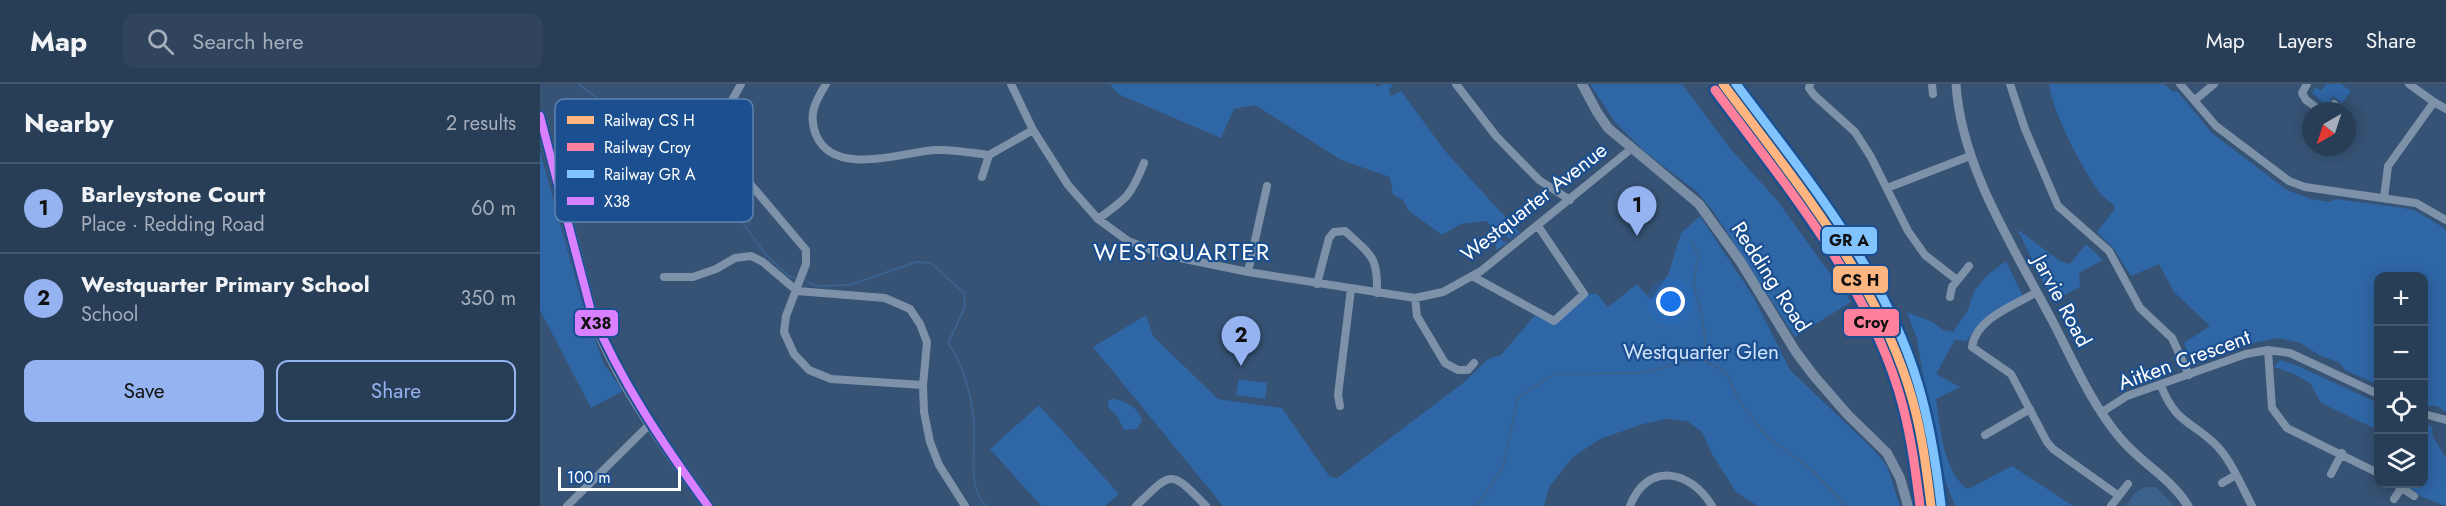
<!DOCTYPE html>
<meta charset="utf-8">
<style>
body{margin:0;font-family:Jost,sans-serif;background:#30455d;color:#f1f3f6}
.controls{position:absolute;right:18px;bottom:18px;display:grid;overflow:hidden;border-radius:12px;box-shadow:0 3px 15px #0003}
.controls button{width:54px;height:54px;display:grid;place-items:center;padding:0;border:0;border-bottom:2px solid #44576d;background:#283e57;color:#f1f3f6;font:30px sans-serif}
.compass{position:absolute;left:1762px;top:18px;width:54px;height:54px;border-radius:50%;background:#283e57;box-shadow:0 3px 15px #0003;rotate:219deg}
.scale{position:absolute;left:18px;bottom:15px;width:123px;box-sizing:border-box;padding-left:6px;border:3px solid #fff;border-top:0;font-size:16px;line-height:21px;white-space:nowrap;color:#fff;-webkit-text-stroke:4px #1b4f8f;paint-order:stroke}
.you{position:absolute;left:1131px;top:218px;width:21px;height:21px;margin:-15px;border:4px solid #fff;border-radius:50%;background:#1a73e8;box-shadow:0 0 0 9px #1a73e833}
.badge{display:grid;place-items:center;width:39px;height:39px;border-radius:50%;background:#95b2f1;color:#111;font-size:20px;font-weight:700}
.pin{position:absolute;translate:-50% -50px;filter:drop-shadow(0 2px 3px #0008)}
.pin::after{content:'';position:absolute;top:32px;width:21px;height:18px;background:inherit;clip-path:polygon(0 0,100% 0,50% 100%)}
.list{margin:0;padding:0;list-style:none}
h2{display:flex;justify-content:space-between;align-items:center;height:78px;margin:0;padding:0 24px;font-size:26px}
h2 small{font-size:20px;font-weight:400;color:#a5aeba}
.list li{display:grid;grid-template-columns:39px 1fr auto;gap:18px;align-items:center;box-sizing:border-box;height:90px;padding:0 24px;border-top:2px solid #44576d}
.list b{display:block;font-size:22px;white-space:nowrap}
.list p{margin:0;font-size:20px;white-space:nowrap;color:#a5aeba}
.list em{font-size:20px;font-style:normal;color:#a5aeba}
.actions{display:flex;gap:12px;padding:18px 24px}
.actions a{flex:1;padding:14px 0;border:2px solid #95b2f1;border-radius:12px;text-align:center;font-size:21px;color:#95b2f1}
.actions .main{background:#95b2f1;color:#111}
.icon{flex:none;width:33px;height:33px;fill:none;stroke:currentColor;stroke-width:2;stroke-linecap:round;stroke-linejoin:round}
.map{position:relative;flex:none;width:1906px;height:422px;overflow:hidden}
header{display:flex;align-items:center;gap:36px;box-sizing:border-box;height:84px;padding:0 30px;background:#283e57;border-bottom:2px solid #44576d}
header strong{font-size:28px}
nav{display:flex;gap:33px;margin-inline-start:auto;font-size:21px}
.search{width:420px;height:54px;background:#30455d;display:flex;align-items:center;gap:15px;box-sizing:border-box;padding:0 21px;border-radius:12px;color:#a5aeba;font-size:22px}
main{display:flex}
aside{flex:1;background:#283e57}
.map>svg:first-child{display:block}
</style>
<header>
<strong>Map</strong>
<div class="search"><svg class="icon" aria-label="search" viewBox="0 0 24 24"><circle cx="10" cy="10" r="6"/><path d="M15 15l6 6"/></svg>Search here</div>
<nav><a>Map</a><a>Layers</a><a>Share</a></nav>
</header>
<main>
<aside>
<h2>Nearby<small>2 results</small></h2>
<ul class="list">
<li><span class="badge">1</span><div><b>Barleystone Court</b><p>Place · Redding Road</p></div><em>60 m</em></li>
<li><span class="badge">2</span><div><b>Westquarter Primary School</b><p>School</p></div><em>350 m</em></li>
</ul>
<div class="actions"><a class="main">Save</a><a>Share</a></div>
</aside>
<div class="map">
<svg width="1906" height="422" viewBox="0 0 1906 422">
<rect width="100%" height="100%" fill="#365274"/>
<path fill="#2f66a5" d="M570 0H835L838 3 842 0H853L849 6 851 12 861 7 905 67 980 149 969 155 965 148 959 151 963 158 966 157 967 159 956 166V148L947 137 921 140 902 151 869 127 863 116 853 111 850 93 801 76 715 21 694 25 681 54 578 10Z
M1050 0H1142L1189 63 1236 115 1311 218 1255 253 1173 127 1156 107 1104 67 1075 38Z
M1509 0H1624L1632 7 1638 8 1672 49 1747 106 1771 115 1789 118 1796 115 1863 124 1874 126 1904 144 1906 148V328L1897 322H1884V192H1838V301L1805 286 1800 279 1779 271 1761 259 1738 254 1649 272 1644 259 1670 242 1634 208 1619 180 1591 192 1574 165 1557 148 1575 125 1574 121C1569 117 1564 114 1560 109 1543 87 1512 27 1509 0Z
M1786 0H1801L1811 7 1802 19 1793 12 1788 19H1784L1772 9 1776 3 1781 7Z
M0 67 44 226 64 280 83 307 51 324 0 226Z
M1160 132 1213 212 1250 286 1334 366 1347 382 1360 422H1218L1196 408 1173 372 1162 348 1147 337 1127 335 1103 340 1060 355 1032 374 1009 403 1004 422H683L553 263 606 231 613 252 678 315 742 324 789 392 797 394 923 299 948 275 961 271 996 230 1014 240 1048 210H1057L1068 223 1097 200 1111 216 1128 191 1141 149Z
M1477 145 1520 177 1530 180 1546 160 1563 176 1539 189 1540 203 1513 217Z
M1466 177 1483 212 1446 233 1426 257 1415 256 1396 290 1420 303 1396 315C1400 342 1403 389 1428 405L1472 382 1533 422H1415L1397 375 1377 255 1367 228 1393 238 1403 246 1413 248 1428 226 1434 207 1446 192Z
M1740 276 1758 282 1838 319V346L1781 319 1770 299 1752 289 1734 283Z
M699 295 727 299 725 315 696 311Z
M571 315C583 315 599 324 602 336L597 345 584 346 577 332 568 323V318Z
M499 321 579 410 565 422H501L450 365Z
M1884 339 1892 342 1893 353 1906 374V422L1882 413 1865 400H1884Z"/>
<path fill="#3b618d" d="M1605 403H1616L1634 422H1586L1595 409Z"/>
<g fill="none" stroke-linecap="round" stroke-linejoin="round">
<path stroke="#3b618d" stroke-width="2" d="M39 0 83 35 108 74 125 90 146 105 174 113 192 124 226 171 249 192 255 194
M1152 158 1159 173C1148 207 1159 209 1163 239 1165 251 1165 264 1167 277
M268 198 277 202 310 201 376 178 391 179 424 209 425 223 408 259C426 284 435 323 434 354 434 379 429 400 445 422
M937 422 963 383 978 314 1014 290 1103 289 1159 274 1186 288 1198 315 1226 352 1272 386 1306 422"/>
<path stroke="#7d92a8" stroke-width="8" d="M201 0 185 29V53L196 83 266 166V180L246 232 244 248 254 270 269 286 291 295 383 301
M286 0C275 18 268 30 276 51 294 93 360 69 394 66 412 65 432 69 449 71
M471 0 493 46 528 101 558 135 588 157 621 170 708 188 875 214 903 208 941 187 1091 65
M916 0 956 52 999 96 1030 116
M1270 0 1269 4 1274 11 1315 48 1331 73 1368 147 1385 171 1417 196
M1392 0 1393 10
M1470 0 1485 45 1518 122 1569 167 1600 224 1632 254 1649 291
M1640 0 1676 42 1749 97 1765 103 1876 119 1906 136
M1767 0 1762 9 1766 16 1781 27
M1869 0 1894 18
M1655 16 1674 0
M1789 27 1794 20
M442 93 449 71 493 46
M1347 104 1430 72
M1844 114 1848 82 1894 18 1906 25
M558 135C586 115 591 112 604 79
M708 188 727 102
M932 192 1014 237 1044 210 998 142
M124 193H153L176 185 195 174 211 172 223 178 257 207 345 214 370 225 380 240 387 258 383 301 384 328 390 358 399 381 425 422
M777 200 789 154 794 148 805 147C831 171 838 172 837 209
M1497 208C1475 221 1436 234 1432 263L1471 290 1507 358 1513 365 1579 412
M1410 213 1412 203 1429 182
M875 214 877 232 905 279 918 286H928L934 279
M1728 266 1732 324 1747 344 1838 389
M1621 302C1637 341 1651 336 1677 362 1692 378 1702 403 1712 422
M800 322 798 311 811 205
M1562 328 1587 312 1706 270 1728 266 1750 269 1838 310
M1884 330 1906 336
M1445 351 1490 325
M1791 390 1802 369
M1682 399 1696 391
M1856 400 1874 412
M1854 415 1862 403
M27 422 111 339
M596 422C632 387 630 385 666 422
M1090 422C1107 377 1151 386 1172 422
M1571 422 1588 400"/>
<path stroke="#7d92a8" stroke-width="9" d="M1416 0C1421 83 1474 164 1513 238 1533 277 1552 321 1581 355 1602 380 1631 394 1648 422"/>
<path stroke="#798da4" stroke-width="10" d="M1042 0 1057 28 1068 44 1159 120 1200 177 1256 268 1274 292 1308 331 1347 369 1360 394 1368 422"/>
<path stroke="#7d8ea7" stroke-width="12" d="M0 32 51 227C78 298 124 361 168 422"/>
<g stroke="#1b4f8f" stroke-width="12">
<path id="bus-1" d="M0 32 51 227C81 298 123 360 168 422"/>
</g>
<use href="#bus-1" stroke="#d880ff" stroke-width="8"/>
<g stroke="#1b4f8f" stroke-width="14">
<path id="rail-1" d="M1183 0C1253 94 1332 189 1368 301 1381 341 1386 381 1391 422"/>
</g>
<g stroke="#1b4f8f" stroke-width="14">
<path id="rail-2" d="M1175 6C1244 99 1323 193 1358 305 1370 344 1375 382 1380 422"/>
</g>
<g stroke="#1b4f8f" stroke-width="14">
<path id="rail-3" d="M1196 0C1265 92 1345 188 1378 300 1390 340 1396 379 1401 421"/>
</g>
<use href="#rail-1" stroke="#ffb580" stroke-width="9"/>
<use href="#rail-2" stroke="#ff809d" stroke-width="9"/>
<use href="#rail-3" stroke="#80c4ff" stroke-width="9"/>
</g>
<g text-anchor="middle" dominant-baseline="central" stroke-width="4.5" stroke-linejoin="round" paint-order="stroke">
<g font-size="21" fill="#fff" stroke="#1b4f8f">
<text transform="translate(994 118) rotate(-38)">Westquarter Avenue</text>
<text transform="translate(1231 193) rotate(57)">Redding Road</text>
<text transform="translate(1522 217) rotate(62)">Jarvie Road</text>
<text transform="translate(1644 276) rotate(-20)">Aitken Crescent</text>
</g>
<g font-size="21" fill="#cfe3fa" stroke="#1b4f8f">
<text x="1161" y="268">Westquarter Glen</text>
</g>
<g font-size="24" letter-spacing="1.5" fill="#fff" stroke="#1b4f8f">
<text x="642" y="167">WESTQUARTER</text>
</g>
</g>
<rect x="15" y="15" width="198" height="123" rx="9" fill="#1b4f8f" stroke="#5f84b1" stroke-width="1.5"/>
<rect x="27" y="32" width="27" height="8" fill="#ffb580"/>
<rect x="27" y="59" width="27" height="8" fill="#ff809d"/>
<rect x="27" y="86" width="27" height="8" fill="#80c4ff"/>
<rect x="27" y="113" width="27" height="8" fill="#d880ff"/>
<g font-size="16" fill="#fff">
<text x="64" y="42">Railway CS H</text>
<text x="64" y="69">Railway Croy</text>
<text x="64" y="96">Railway GR A</text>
<text x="64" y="123">X38</text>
</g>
<g stroke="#1b4f8f" stroke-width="2">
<rect x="1281" y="142" width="57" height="29" rx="6" fill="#80c4ff"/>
<rect x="1292" y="181" width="57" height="29" rx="6" fill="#ffb580"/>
<rect x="1303" y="224" width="57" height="29" rx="6" fill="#ff809d"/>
<rect x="34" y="225" width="45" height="28" rx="6" fill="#d880ff"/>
</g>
<g font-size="16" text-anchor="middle" font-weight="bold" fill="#111">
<text x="1309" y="162">GR A</text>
<text x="1320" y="202">CS H</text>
<text x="1331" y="244">Croy</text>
<text x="56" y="245">X38</text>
</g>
</svg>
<div class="controls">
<button>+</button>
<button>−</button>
<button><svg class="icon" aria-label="locate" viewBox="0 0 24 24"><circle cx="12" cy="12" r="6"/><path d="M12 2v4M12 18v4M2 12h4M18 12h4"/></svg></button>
<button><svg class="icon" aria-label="layers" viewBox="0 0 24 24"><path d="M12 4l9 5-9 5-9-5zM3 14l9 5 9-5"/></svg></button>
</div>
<svg class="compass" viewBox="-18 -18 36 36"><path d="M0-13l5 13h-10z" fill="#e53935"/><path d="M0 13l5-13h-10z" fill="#a5aeba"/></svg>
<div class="scale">100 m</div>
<div class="you"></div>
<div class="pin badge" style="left:1097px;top:152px">1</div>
<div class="pin badge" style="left:701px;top:282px">2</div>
</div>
</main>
